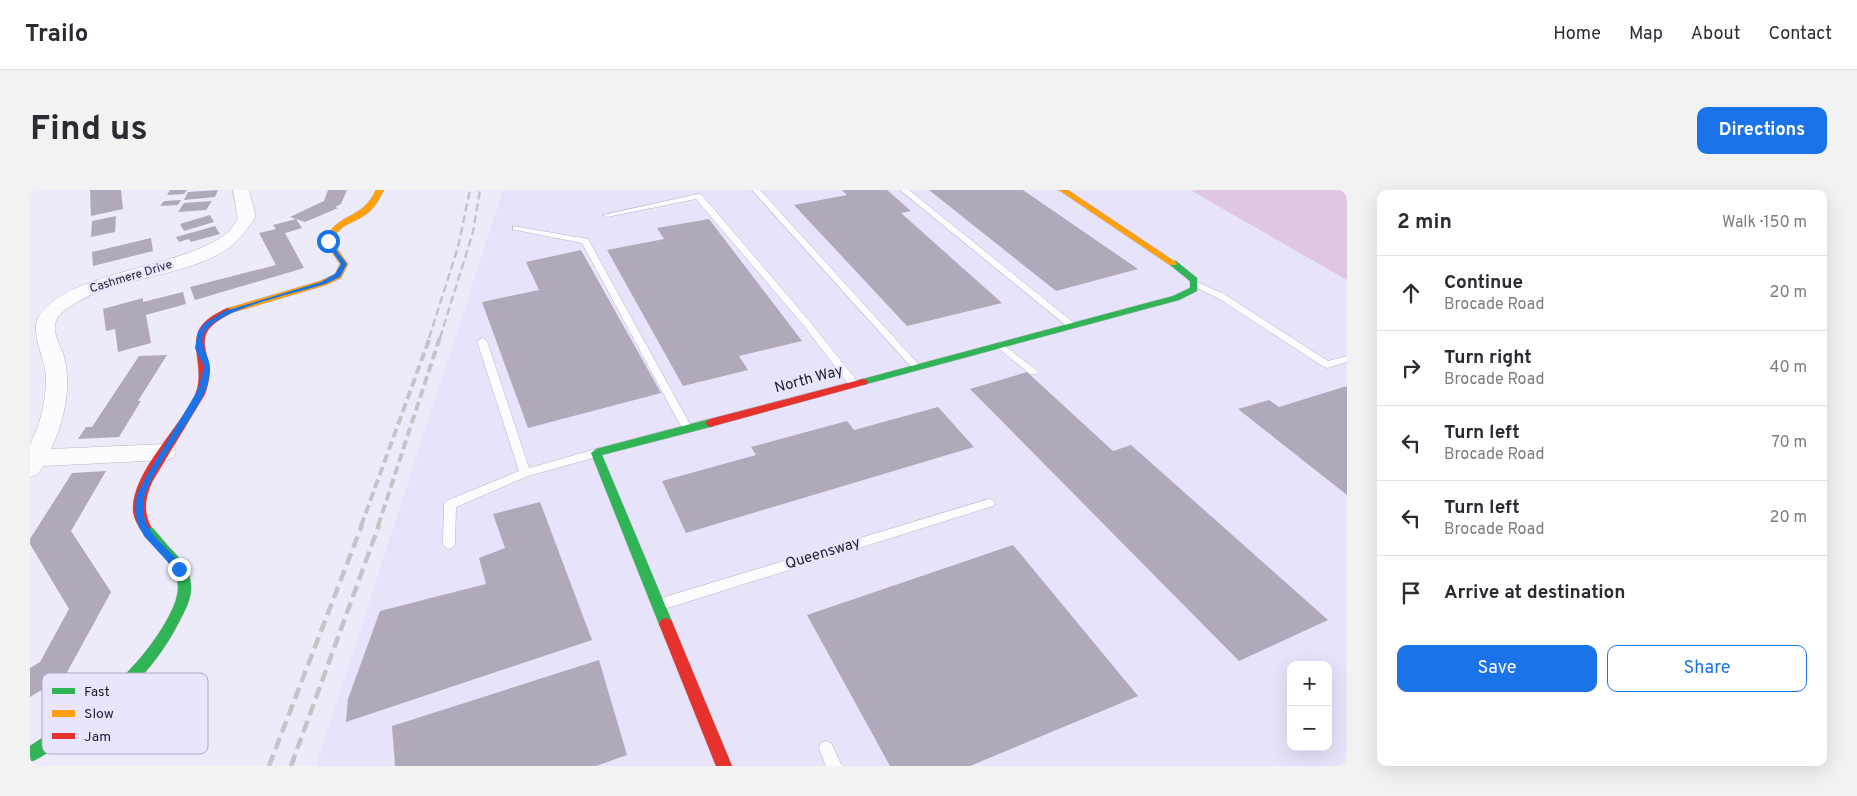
<!DOCTYPE html>
<meta charset="utf-8">
<style>
body{margin:0;font-family:Overpass,sans-serif;background:#f2f2f3;color:#2b2b33}
.controls{position:absolute;right:15px;bottom:15px;display:grid;overflow:hidden;border-radius:10px;box-shadow:0 5px 20px #0002}
.controls button{width:45px;height:45px;display:grid;place-items:center;padding:0;border:0;border-bottom:1px solid #e1e1e2;background:#fff;color:#2b2b33;font:25px sans-serif}
.stop{position:absolute;width:15px;height:15px;margin:-11px;border:4px solid #1a73e8;border-radius:50%;background:#fff}
.stop.end{background:#1a73e8;border-color:#fff;box-shadow:0 1px 5px #0008}
.list{margin:0;padding:0;list-style:none}
h2{display:flex;justify-content:space-between;align-items:center;height:65px;margin:0;padding:0 20px;font-size:21px}
h2 small{font-size:16px;font-weight:400;color:#7c7c81}
.list li{display:grid;grid-template-columns:32px 1fr auto;gap:15px;align-items:center;box-sizing:border-box;height:75px;padding:0 20px;border-top:1px solid #e1e1e2}
.list b{display:block;font-size:19px;white-space:nowrap}
.list p{margin:0;font-size:16px;white-space:nowrap;color:#7c7c81}
.list em{font-size:16px;font-style:normal;color:#7c7c81}
.actions{display:flex;gap:10px;padding:15px 20px}
.actions a{flex:1;padding:11px 0;border:1px solid #1a73e8;border-radius:10px;text-align:center;font-size:18px;color:#1a73e8}
.actions .main{background:#1a73e8;color:#fff}
.icon{flex:none;width:28px;height:28px;fill:none;stroke:currentColor;stroke-width:2;stroke-linecap:round;stroke-linejoin:round}
.map{position:relative;flex:none;width:1317px;height:576px;overflow:hidden;border-radius:10px}
header{display:flex;align-items:center;gap:30px;box-sizing:border-box;height:70px;padding:0 25px;background:#fff;border-bottom:1px solid #e1e1e2}
header strong{font-size:24px}
nav{display:flex;gap:28px;margin-inline-start:auto;font-size:18px}
.intro{display:flex;align-items:center;justify-content:space-between;box-sizing:border-box;height:120px;padding:0 30px}
h1{margin:0;font-size:35px}
.button{padding:12px 22px;border-radius:10px;background:#1a73e8;color:#fff;font-size:18px;font-weight:700}
main{display:flex;gap:30px;padding:0 30px}
aside{flex:1;background:#fff;border-radius:10px;box-shadow:0 5px 20px #0002}
.map>svg:first-child{display:block}
</style>
<header>
<strong>Trailo</strong>
<nav><a>Home</a><a>Map</a><a>About</a><a>Contact</a></nav>
</header>
<div class="intro"><h1>Find us</h1><a class="button">Directions</a></div>
<main>
<div class="map">
<svg width="1317" height="576" viewBox="0 0 1317 576">
<rect width="100%" height="100%" fill="#edebf9"/>
<path fill="#e7e3fb" fill-rule="evenodd" d="M473 0H1317V576H286ZM1261 475H1298V557H1261Z"/>
<path fill="#e0c7df" d="M1167 0H1317V90L1162 1Z"/>
<path fill="#b1a9b9" d="M60 0H91L93 19 61 26Z
M140 0H157L154 4 137 5Z
M188 0 185 7 154 10 158 2Z
M298 0H317L311 14 305 17 308 18 275 32 266 29 272 38 255 43 274 78 165 110 160 97 246 75 229 43 246 39 243 35 266 29 260 27 294 11Z
M812 0H857L881 21 871 23 972 113 877 136 764 15 817 5Z
M899 0H993L1108 79 1026 101Z
M151 10 148 15 130 16 134 11Z
M182 11 176 20 148 22 154 13Z
M180 25 184 32 154 41 150 34Z
M86 26 85 42 61 47 62 31Z
M679 29 772 151 709 166 718 180 653 196 577 60 634 49 627 38Z
M185 36 190 44 161 52 159 49 149 52 146 47Z
M121 48 123 61 63 76 62 62Z
M551 60 631 203 498 238 452 112 509 100 496 72Z
M153 102 156 114 116 125 121 153 88 162 85 139 76 141 73 119 113 108V112Z
M137 165 108 211H111L89 247 48 249 56 237H62L109 166Z
M997 182 1083 261 1101 255 1298 430 1209 471 940 199Z
M1317 196V305L1208 219 1239 210 1249 217Z
M908 217 944 257 656 343 632 291 726 265 721 257 817 231 824 240Z
M76 281 41 341 81 402 35 486 0 507V478L10 472 39 419 0 354V349L42 283Z
M510 312 562 450 316 532 318 509 350 421 456 394 449 368 475 358 463 324Z
M983 355 1108 506 940 576H860L777 425Z
M569 470 597 565 566 576H365L362 536Z"/>
<g fill="none" stroke-linecap="round" stroke-linejoin="round">
<g stroke="#b7b5c1" stroke-width="1">
<path id="lane" d="M722 0H730L890 176 892 178 890 180H884Z
M870 0H879L1044 133V137H1038Z
M668 4H671L781 133 827 191 828 193 827 195H819L775 137 666 9 577 27 573 25Z
M483 36 558 49 662 238 661 241H653L652 238 552 53 486 40H483Z
M1165 91 1194 104 1298 171 1317 166V172L1297 178 1294 177 1188 108 1162 96 1161 94Z
M452 148 457 151 499 278 566 259 571 263 570 266 498 286 426 317 425 354 423 357 419 359 415 357 413 354 414 314 416 311 489 281 447 151Z
M970 152 1006 180 1008 182 1006 184H1000L967 157 965 155Z
M959 309 963 310 965 313 963 316 628 421 623 419 622 415 623 411 628 409Z
M796 551 801 553 812 576H796L789 558 791 553Z"/>
</g>
<g stroke="#b7b5c1" stroke-width="1">
<path id="street" d="M203 0H219C220 9 225 17 225 26 224 31 220 35 217 39 183 89 95 81 46 113 40 117 32 121 28 127 19 141 32 156 35 170 41 200 34 232 21 259L135 254 143 256 146 262 143 268 135 270 13 276 8 284 0 287C0 277 0 266 0 256 1 250 5 244 7 239 13 222 16 204 16 186 15 170 2 144 7 131 27 82 152 79 196 44 201 40 204 34 208 29Z"/>
</g>
<g stroke="#b7b5c1" stroke-width="1">
<path id="fast" d="M1140 71H1146L1167 88V101L1149 110 833 195 828 192 829 190 1143 106 1160 98V91L1140 75Z
M680 229 685 233 684 236 572 265 643 434 641 438 636 440 631 438 629 434 561 263 566 259Z
M115 332C121 334 135 353 141 359 151 369 160 381 161 395 162 409 154 422 148 434 121 486 80 520 32 552 22 559 12 568 0 572V556C54 521 100 491 134 435 142 421 151 405 147 389 142 369 121 357 111 340L109 337 111 334Z"/>
</g>
<g stroke="#b7b5c1" stroke-width="1">
<path id="slow" d="M346 0H354C350 7 347 14 341 20 327 34 311 31 302 51L318 74 311 88 296 95 201 123H195V119L290 91 305 84 310 74 294 51C307 22 332 31 346 0Z
M1029 0H1038L1147 73 1146 75H1140Z"/>
</g>
<g stroke="#b7b5c1" stroke-width="1">
<path id="jam" d="M198 118 202 121 201 123C193 128 182 133 177 142 171 153 178 166 179 177 180 187 178 195 175 204L122 292C115 308 113 321 121 337L119 340H111C107 334 103 326 103 319 103 281 149 239 165 205 178 175 151 147 181 127 186 124 192 120 198 118Z
M833 189 837 190 838 192 837 194 680 237 675 233 680 229Z
M636 428 641 430 643 434 702 576H686L629 434 631 430Z"/>
</g>
<use href="#lane" fill="#fcfcfe" fill-rule="evenodd"/>
<use href="#street" fill="#fcfcfe" fill-rule="evenodd"/>
<use href="#fast" fill="#30b455" fill-rule="evenodd"/>
<use href="#slow" fill="#ff9f0a" fill-rule="evenodd"/>
<use href="#jam" fill="#e5322d" fill-rule="evenodd"/>
<path stroke="#c4c4c8" stroke-width="2.5" stroke-dasharray="8 4" stroke-linecap="butt" d="M399 148 428 57 440 0
M410 148 443 42 450 0"/>
<path stroke="#c4c4c8" stroke-width="4" stroke-dasharray="9 4.5" stroke-linecap="butt" d="M331 336 400 147
M348 336 410 147"/>
<path stroke="#c4c4c8" stroke-width="4.5" stroke-dasharray="12 6" stroke-linecap="butt" d="M239 576 332 335
M261 576 349 335"/>
</g>
<path fill="#1a73e8" d="M298 49 317 74 310 87 295 94C266 103 199 117 179 137 163 152 181 165 180 179 180 185 178 195 175 201 163 231 113 288 113 317 113 346 141 357 154 379L149 382 146 381 114 346 107 332 105 317 107 304 117 285 168 200 174 177 165 158 168 142 175 133 195 121 291 92 305 84 311 74 295 51Z"/>
<g text-anchor="middle" dominant-baseline="central" stroke-width="4.5" stroke-linejoin="round" paint-order="stroke">
<g font-size="12" fill="#1f1d28" stroke="#e9e5ff">
<text transform="translate(101 87) rotate(-17)">Cashmere Drive</text>
</g>
<g font-size="15" fill="#1f1d28" stroke="#e9e5ff">
<text transform="translate(779 190) rotate(-15)">North Way</text>
<text transform="translate(793 364) rotate(-17)">Queensway</text>
</g>
</g>
<rect x="12" y="483" width="166" height="81" rx="8" fill="#e9e5ff" stroke="#aca9be" stroke-width="1"/>
<rect x="22" y="498" width="23" height="6" fill="#30b455"/>
<rect x="22" y="520" width="23" height="7" fill="#ff9f0a"/>
<rect x="22" y="543" width="23" height="6" fill="#e5322d"/>
<g font-size="14" fill="#1f1d28">
<text x="54" y="506">Fast</text>
<text x="54" y="528">Slow</text>
<text x="54" y="551">Jam</text>
</g>
</svg>
<div class="controls">
<button>+</button>
<button>−</button>
</div>
<div class="stop" style="left:298px;top:51px"></div>
<div class="stop end" style="left:149px;top:379px"></div>
</div>
<aside>
<h2>2 min<small>Walk · 150 m</small></h2>
<ul class="list">
<li><svg class="icon" aria-label="ahead" viewBox="0 0 24 24"><path d="M12 20V5M6 11l6-6 6 6"/></svg><div><b>Continue</b><p>Brocade Road</p></div><em>20 m</em></li>
<li><svg class="icon" aria-label="right" viewBox="0 0 24 24"><path d="M7 20v-9h11M14 6l5 5-5 5"/></svg><div><b>Turn right</b><p>Brocade Road</p></div><em>40 m</em></li>
<li><svg class="icon" aria-label="left" viewBox="0 0 24 24"><path d="M17 20v-9H6M10 6l-5 5 5 5"/></svg><div><b>Turn left</b><p>Brocade Road</p></div><em>70 m</em></li>
<li><svg class="icon" aria-label="left" viewBox="0 0 24 24"><path d="M17 20v-9H6M10 6l-5 5 5 5"/></svg><div><b>Turn left</b><p>Brocade Road</p></div><em>20 m</em></li>
<li><svg class="icon" aria-label="arrive" viewBox="0 0 24 24"><path d="M6 21V4h12l-3 4 3 4H6"/></svg><div><b>Arrive at destination</b></div></li>
</ul>
<div class="actions"><a class="main">Save</a><a>Share</a></div>
</aside>
</main>
